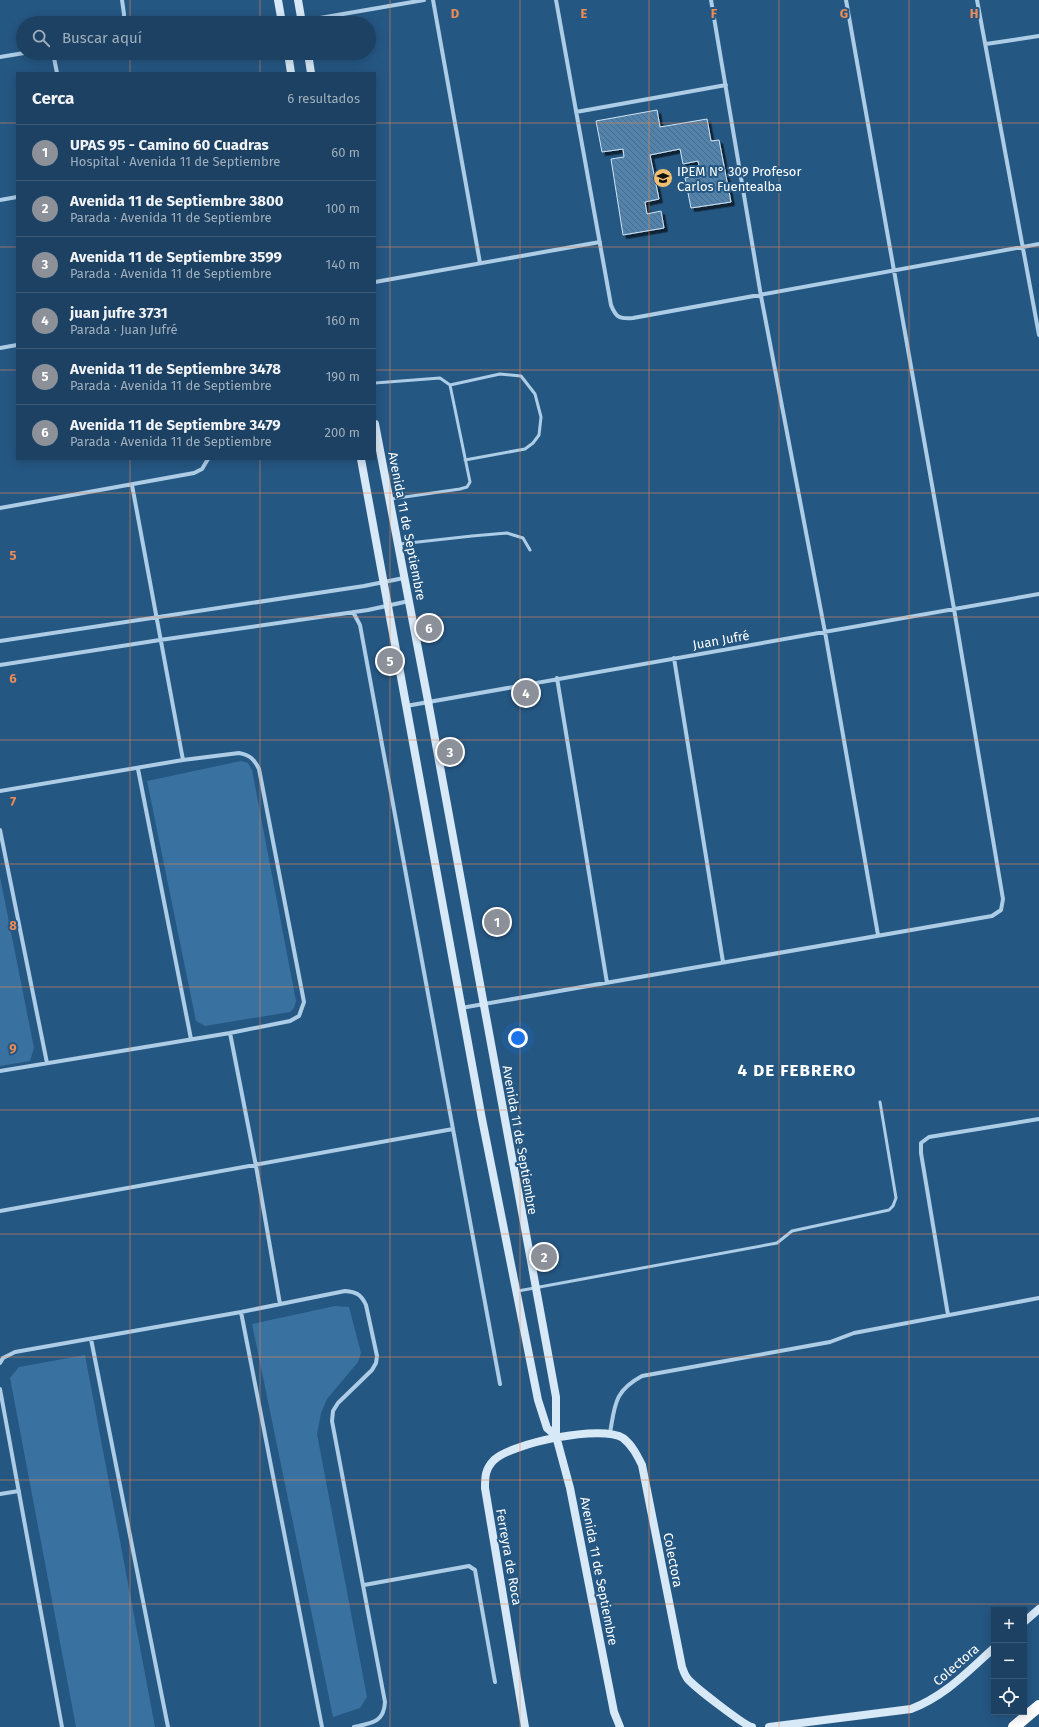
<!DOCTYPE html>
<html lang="es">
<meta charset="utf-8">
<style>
body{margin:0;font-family:"Fira Sans",sans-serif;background:#254868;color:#f1f3f6}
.controls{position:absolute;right:12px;bottom:12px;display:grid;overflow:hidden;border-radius:0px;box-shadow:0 2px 10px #0003}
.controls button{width:36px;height:36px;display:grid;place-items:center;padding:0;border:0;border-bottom:1px solid #3a5a77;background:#1c4162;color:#f1f3f6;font:20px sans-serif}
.you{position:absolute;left:518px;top:1038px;width:14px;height:14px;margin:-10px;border:3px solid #fff;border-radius:50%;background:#1a73e8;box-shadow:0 0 0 6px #1a73e833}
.badge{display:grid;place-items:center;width:26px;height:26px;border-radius:50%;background:#8c9099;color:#fff;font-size:13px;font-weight:700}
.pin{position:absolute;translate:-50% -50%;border:2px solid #fff;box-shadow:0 1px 4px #0006}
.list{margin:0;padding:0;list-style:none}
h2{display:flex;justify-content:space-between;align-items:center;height:52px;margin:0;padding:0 16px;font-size:17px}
h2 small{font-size:13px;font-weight:400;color:#a0afbe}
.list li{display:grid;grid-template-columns:26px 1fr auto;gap:12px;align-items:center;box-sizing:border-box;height:56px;padding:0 16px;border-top:1px solid #3a5a77}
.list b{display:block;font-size:15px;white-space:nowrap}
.list p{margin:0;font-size:13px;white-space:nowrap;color:#a0afbe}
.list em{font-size:13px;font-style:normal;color:#a0afbe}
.icon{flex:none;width:22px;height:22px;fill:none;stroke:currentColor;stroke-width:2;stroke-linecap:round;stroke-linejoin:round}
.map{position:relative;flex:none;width:1039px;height:1727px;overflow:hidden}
.search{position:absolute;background:#1c4162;box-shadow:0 2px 10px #0003;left:16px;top:16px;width:360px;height:44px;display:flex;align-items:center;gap:10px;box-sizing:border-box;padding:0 14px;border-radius:22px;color:#a0afbe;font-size:15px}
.panel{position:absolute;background:#1c4162;box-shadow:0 2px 10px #0003;left:16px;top:72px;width:360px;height:388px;border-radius:0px}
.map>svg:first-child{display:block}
</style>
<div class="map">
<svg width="1039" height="1727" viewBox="0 0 1039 1727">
<defs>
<pattern id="building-back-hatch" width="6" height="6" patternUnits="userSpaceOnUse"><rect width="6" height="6" fill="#5183ad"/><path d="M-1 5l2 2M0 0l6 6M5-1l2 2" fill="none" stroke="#4f6a81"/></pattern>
<filter id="shadow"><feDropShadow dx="3.5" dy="3.5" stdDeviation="0" flood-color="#0009"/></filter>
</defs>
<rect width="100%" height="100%" fill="#255783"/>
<path fill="#3971a0" d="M241 761 248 763 252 770 296 1001 294 1008 290 1012 205 1026 196 1021 147 781Z
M0 877 34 1048 30 1061 0 1066Z
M335 1306 349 1307 361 1353 358 1362 327 1399 321 1413 317 1434 367 1697 360 1708 333 1717 252 1324Z
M85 1355 155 1727H76L10 1378 19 1367Z"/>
<path fill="url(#building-back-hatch)" stroke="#d1e5f6" filter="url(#shadow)" d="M657 110 660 127 707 119 711 141 719 140 731 202 691 208 685 178 701 175 698 161 683 164 680 149 650 155 659 199 645 202 647 214 661 211 664 228 623 235 611 159 624 157 623 149 602 152 596 121Z"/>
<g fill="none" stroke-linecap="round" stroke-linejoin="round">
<path stroke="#adcde7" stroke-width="3" d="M375 383 440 378 450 385 470 482 467 487 460 489 391 499
M450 385 500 374 521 376 535 394 541 417 539 435 533 443 525 449 465 460
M400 544 472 536 507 533 523 538 530 550
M518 1291 777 1243 792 1231 889 1210 893 1206 896 1198 880 1102"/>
<path stroke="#adcde7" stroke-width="4" d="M122 0 124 14V23
M433 0 480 263
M556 0 611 305C616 318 620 319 633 318L1039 244
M711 0 761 296 825 632 878 935
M977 0 1039 335
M291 23 424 0
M986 44 1039 36
M53 53 57 73
M0 57 24 53
M576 112 726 85
M0 200 17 197
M375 282 600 242
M0 348 17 345
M132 485 183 760
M0 508 194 473 202 469 208 459
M353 612 360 625 500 1384
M0 641 364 586 404 578
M674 658 723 962
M0 665 160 640 368 610 409 601
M557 678 607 983
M406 706 1039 594
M138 769 191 1039
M0 791 183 760 239 753C250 755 254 759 259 769L304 1002 299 1016 290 1021 230 1033 0 1071
M0 830 47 1063
M461 1008 992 916 1001 910 1003 899 954 609 846 0
M230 1033 256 1166 280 1304
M0 1211 453 1129
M241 1312 322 1727
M948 1315 921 1153V1143L929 1137 1039 1119
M91 1339 168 1727
M0 1363 3 1358 15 1352 241 1312 345 1291C356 1292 361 1294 366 1305L377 1356 376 1363 372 1370 338 1403 333 1411 332 1421 385 1702C384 1723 371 1723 354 1727
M0 1389 62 1727
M610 1433C615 1405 614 1391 642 1376L830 1342 854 1333 1039 1298
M0 1494 19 1491
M364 1585 469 1566 475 1570 495 1682"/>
<path stroke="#d7e8f6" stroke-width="8" d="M278 0 282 23
M298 0 302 23
M288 53 291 73
M308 53 311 73
M375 424 428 701 556 1397V1436L570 1488 614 1712 620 1727
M361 459 482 1119 538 1400 547 1428 556 1436
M1024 1622 1039 1609
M525 1727 485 1488C485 1477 485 1469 494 1460 512 1443 602 1424 623 1438 632 1445 637 1455 642 1465L682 1667C683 1670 685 1675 687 1678 693 1686 745 1726 752 1727
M769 1727 911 1709C945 1696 967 1672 994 1648"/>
<path stroke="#fff" stroke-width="12" d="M1014 1727 1039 1706"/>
</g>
<path fill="none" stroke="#ef8b55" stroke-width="1" stroke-opacity="0.55" d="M130 0V23M260 0V23M390 0V1727M520 0V1727M649 0V1727M779 0V1727M909 0V1727M130 53V73M260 53V73M0 123H17M375 123H1039M0 247H17M375 247H1039M0 370H17M375 370H1039M130 459V1727M260 459V1727M0 493H1039M0 617H1039M0 740H1039M0 864H1039M0 987H1039M0 1110H1039M0 1234H1039M0 1357H1039M0 1480H1039M0 1604H1039"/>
<defs>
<g id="school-disc" transform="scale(1)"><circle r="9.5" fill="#f1bf71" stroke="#255783"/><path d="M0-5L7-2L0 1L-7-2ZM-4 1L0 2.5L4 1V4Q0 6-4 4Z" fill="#111"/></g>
</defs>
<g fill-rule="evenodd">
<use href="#school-disc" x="663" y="178"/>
</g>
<g text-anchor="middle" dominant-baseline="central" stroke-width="4" stroke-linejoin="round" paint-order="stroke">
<g font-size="13" fill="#fff" stroke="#255783" text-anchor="start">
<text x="677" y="171">IPEM N° 309 Profesor<tspan x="677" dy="15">Carlos Fuentealba</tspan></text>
</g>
<g font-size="13" fill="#fff" stroke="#255783">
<text transform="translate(407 526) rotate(79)">Avenida 11 de Septiembre</text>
<text transform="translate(721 640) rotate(-10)">Juan Jufré</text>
<text transform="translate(520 1140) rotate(80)">Avenida 11 de Septiembre</text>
<text transform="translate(509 1557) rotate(80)">Ferreyra de Roca</text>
<text transform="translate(673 1560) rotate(79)">Colectora</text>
<text transform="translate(599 1571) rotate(79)">Avenida 11 de Septiembre</text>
<text transform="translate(956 1665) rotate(-41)">Colectora</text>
</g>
<g font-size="17" font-weight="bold" letter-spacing="1" fill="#fff" stroke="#255783">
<text x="797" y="1070">4 DE FEBRERO</text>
</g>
</g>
<g font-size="13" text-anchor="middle" font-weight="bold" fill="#ef8b55" stroke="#255783" stroke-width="4" stroke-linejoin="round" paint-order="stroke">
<text x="455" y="18">D</text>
<text x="584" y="18">E</text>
<text x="714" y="18">F</text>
<text x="844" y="18">G</text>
<text x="974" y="18">H</text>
<text x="13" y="560">5</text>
<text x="13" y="683">6</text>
<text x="13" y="806">7</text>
<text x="13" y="930">8</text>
<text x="13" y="1053">9</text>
</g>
</svg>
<div class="controls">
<button>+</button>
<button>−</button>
<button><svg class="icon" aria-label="locate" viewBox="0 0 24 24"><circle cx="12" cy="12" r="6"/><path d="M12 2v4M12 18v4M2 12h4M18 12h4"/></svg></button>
</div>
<div class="you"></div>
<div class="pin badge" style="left:497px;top:922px">1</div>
<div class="pin badge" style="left:544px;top:1257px">2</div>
<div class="pin badge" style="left:450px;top:752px">3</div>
<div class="pin badge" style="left:526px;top:693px">4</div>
<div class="pin badge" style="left:390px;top:661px">5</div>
<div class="pin badge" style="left:429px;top:628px">6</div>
<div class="search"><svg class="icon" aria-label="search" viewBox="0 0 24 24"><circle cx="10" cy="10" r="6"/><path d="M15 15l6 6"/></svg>Buscar aquí</div>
<section class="panel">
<h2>Cerca<small>6 resultados</small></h2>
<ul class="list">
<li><span class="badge">1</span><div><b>UPAS 95 - Camino 60 Cuadras</b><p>Hospital · Avenida 11 de Septiembre</p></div><em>60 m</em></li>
<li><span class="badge">2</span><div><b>Avenida 11 de Septiembre 3800</b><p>Parada · Avenida 11 de Septiembre</p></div><em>100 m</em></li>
<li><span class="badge">3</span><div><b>Avenida 11 de Septiembre 3599</b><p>Parada · Avenida 11 de Septiembre</p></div><em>140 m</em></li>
<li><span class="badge">4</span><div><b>juan jufre 3731</b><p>Parada · Juan Jufré</p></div><em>160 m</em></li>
<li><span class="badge">5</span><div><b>Avenida 11 de Septiembre 3478</b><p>Parada · Avenida 11 de Septiembre</p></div><em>190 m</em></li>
<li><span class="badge">6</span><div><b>Avenida 11 de Septiembre 3479</b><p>Parada · Avenida 11 de Septiembre</p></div><em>200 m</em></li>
</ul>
</section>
</div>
